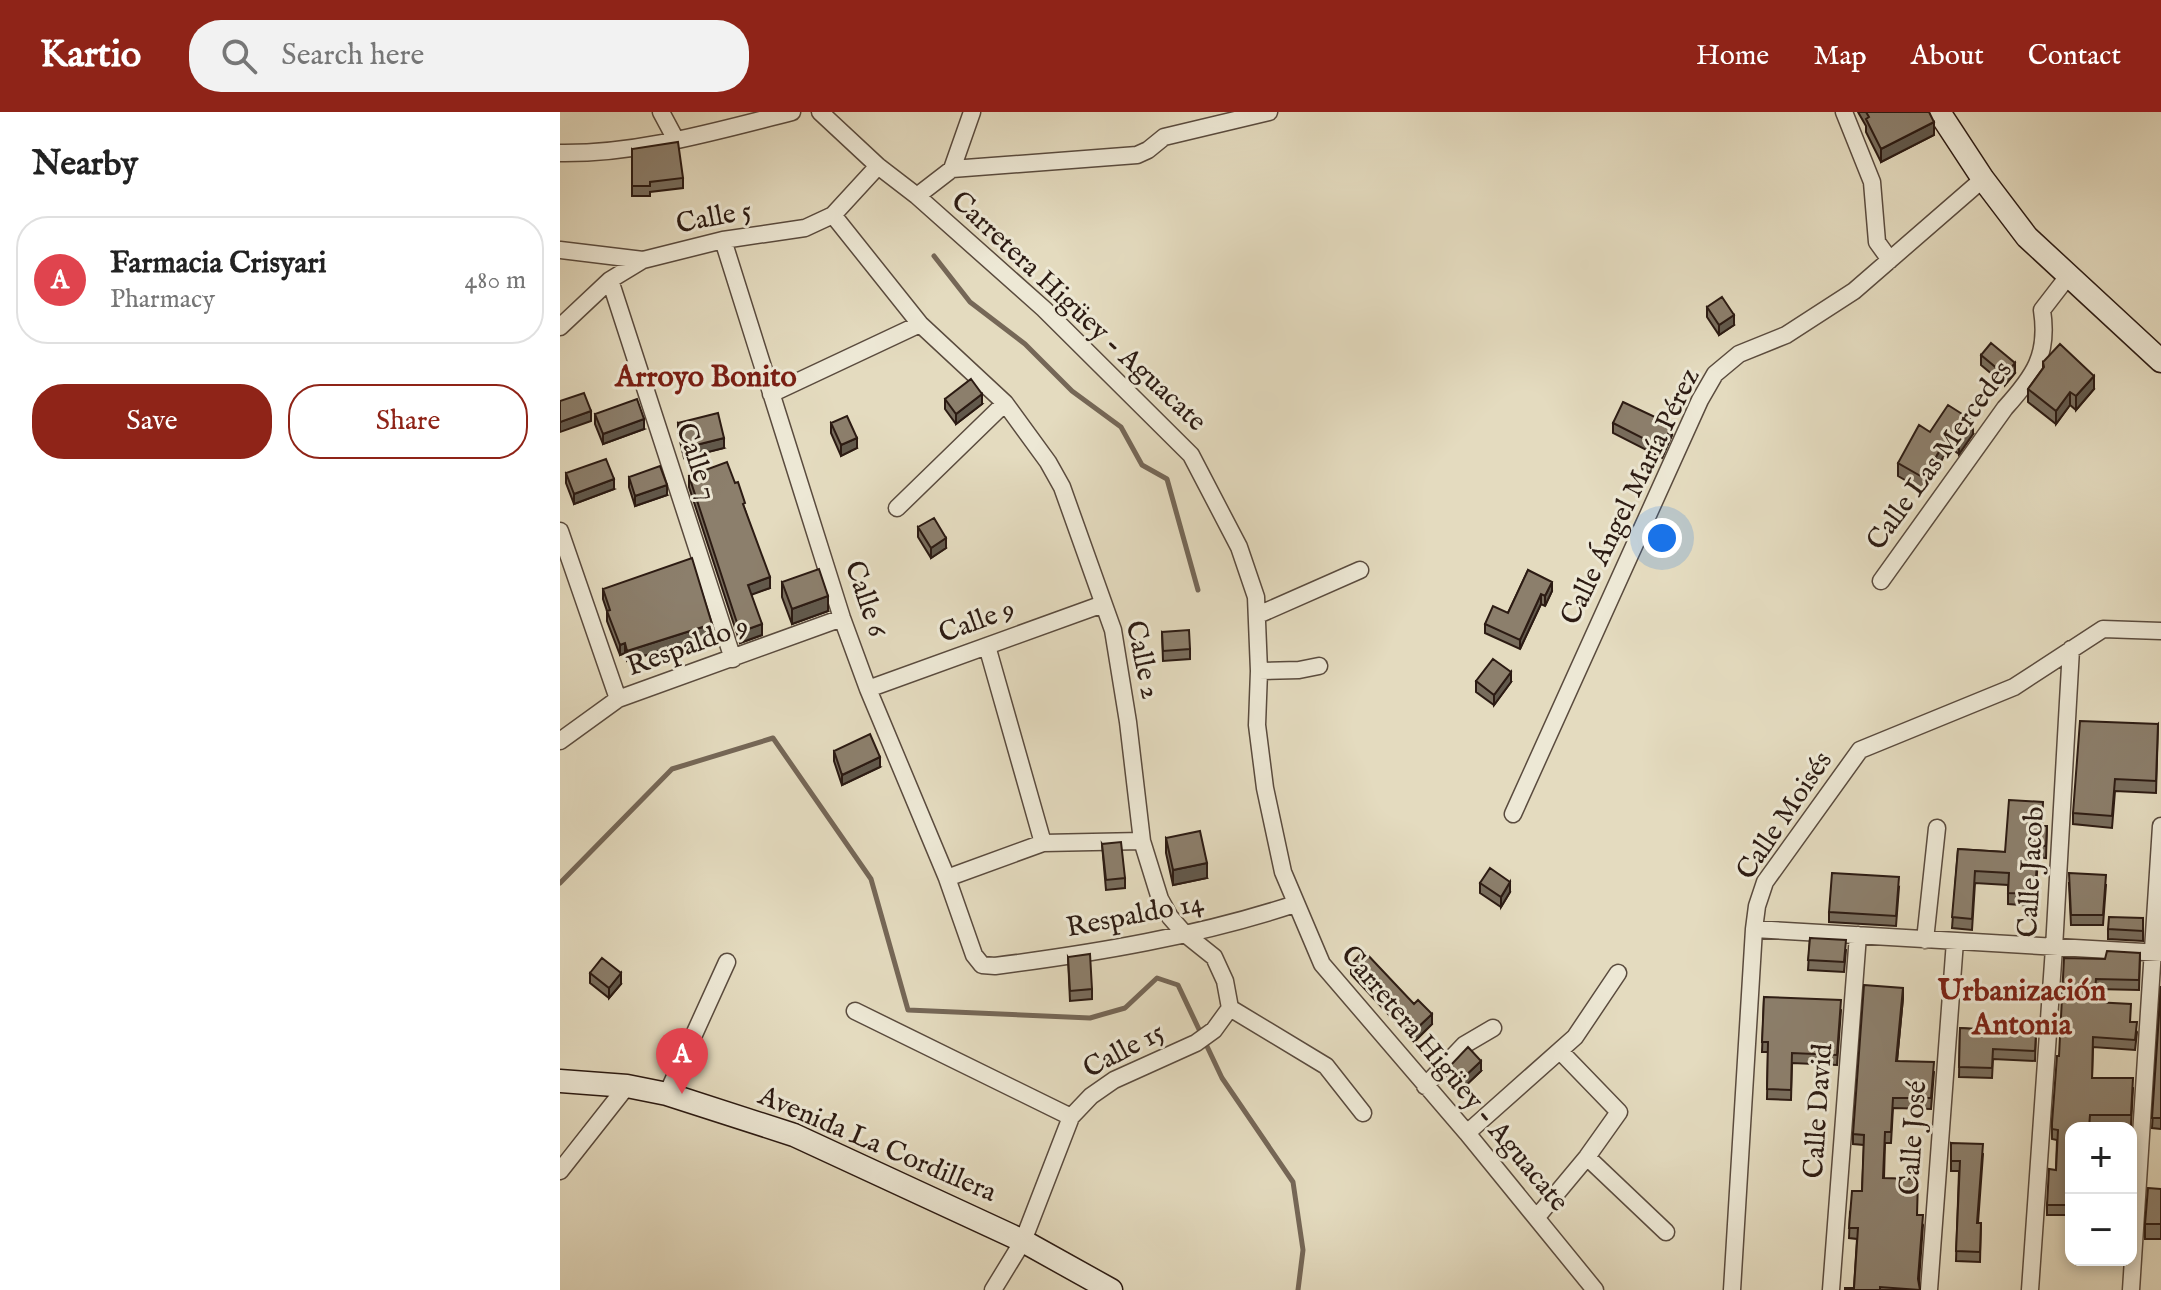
<!DOCTYPE html>
<meta charset="utf-8">
<style>
body{margin:0;font-family:"IM FELL English",serif;background:#f2f2f2;color:#222}
.controls{position:absolute;right:24px;bottom:24px;display:grid;overflow:hidden;border-radius:16px;box-shadow:0 4px 12px #0003}
.controls button{width:72px;height:72px;display:grid;place-items:center;padding:0;border:0;border-bottom:2px solid #e0e0e0;background:#fff;color:#222;font:40px sans-serif}
.you{position:absolute;left:1102px;top:426px;width:28px;height:28px;margin:-20px;border:6px solid #fff;border-radius:50%;background:#1a73e8;box-shadow:0 0 0 12px #1a73e833}
.badge{display:grid;place-items:center;width:52px;height:52px;border-radius:50%;background:#8f2418;color:#fff;font-size:26px;font-weight:700}
.pin{position:absolute;translate:-50% -66px;filter:drop-shadow(0 2px 4px #0008)}
.pin::after{content:'';position:absolute;top:42px;width:28px;height:24px;background:inherit;clip-path:polygon(0 0,100% 0,50% 100%)}
.list{margin:0;padding:0;list-style:none}
h2{display:flex;justify-content:space-between;align-items:center;height:104px;margin:0;padding:0 32px;font-size:34px}
h2 small{font-size:26px;font-weight:400;color:#767676}
.list li{display:grid;grid-template-columns:52px 1fr auto;gap:24px;align-items:center;box-sizing:border-box;height:128px;margin:0 16px 16px;padding:0 16px;border:2px solid #e0e0e0;border-radius:32px}
.list b{display:block;font-size:30px;white-space:nowrap}
.list p{margin:0;font-size:26px;white-space:nowrap;color:#767676}
.list em{font-size:26px;font-style:normal;color:#767676}
.actions{display:flex;gap:16px;padding:24px 32px}
.actions a{flex:1;padding:18px 0;border:2px solid #8f2418;border-radius:32px;text-align:center;font-size:28px;color:#8f2418}
.actions .main{background:#8f2418;color:#fff}
.icon{flex:none;width:44px;height:44px;fill:none;stroke:currentColor;stroke-width:2;stroke-linecap:round;stroke-linejoin:round}
.map{position:relative;flex:none;width:1601px;height:1178px;overflow:hidden}
header{display:flex;align-items:center;gap:48px;box-sizing:border-box;height:112px;padding:0 40px;background:#8f2418;color:#fff}
header strong{font-size:38px}
nav{display:flex;gap:44px;margin-inline-start:auto;font-size:28px}
.search{width:560px;height:72px;background:#f2f2f2;display:flex;align-items:center;gap:20px;box-sizing:border-box;padding:0 28px;border-radius:32px;color:#767676;font-size:30px}
main{display:flex}
aside{flex:1;background:#fff}
.map>svg:first-child{display:block}
</style>
<header>
<strong>Kartio</strong>
<div class="search"><svg class="icon" aria-label="search" viewBox="0 0 24 24"><circle cx="10" cy="10" r="6"/><path d="M15 15l6 6"/></svg>Search here</div>
<nav><a>Home</a><a>Map</a><a>About</a><a>Contact</a></nav>
</header>
<main>
<aside>
<h2>Nearby<small></small></h2>
<ul class="list">
<li><span class="badge" style="background:#e0444e">A</span><div><b>Farmacia Crisyari</b><p>Pharmacy</p></div><em>480 m</em></li>
</ul>
<div class="actions"><a class="main">Save</a><a>Share</a></div>
</aside>
<div class="map">
<svg width="1601" height="1178" viewBox="0 0 1601 1178">
<rect width="100%" height="100%" fill="#e4dbbf"/>
<filter id="stains"><feTurbulence type="fractalNoise" baseFrequency=".0025" numOctaves="4"/><feColorMatrix values="0 0 0 0 .2 0 0 0 0 .09 0 0 0 0 .02 0 0 0 .5 -.17"/></filter>
<radialGradient id="worn" r=".72"><stop offset=".6" stop-color="#630" stop-opacity="0"/><stop offset="1" stop-color="#630" stop-opacity=".3"/></radialGradient>
<g fill="none" stroke-linecap="round" stroke-linejoin="round">
<path stroke="#756757" stroke-width="5" d="M374 144 410 190 465 232 512 279 561 315 582 353 607 367 638 478
M0 771 112 657 213 626 311 767 348 898 530 906 565 896 597 866 618 873 662 966 733 1070 743 1138 738 1178"/>
<g stroke="#5a4b3e" stroke-width="19">
<path id="street" d="M101 0 116 28
M260 0 318 54 357 84 484 197 631 343 679 435 696 485 699 559 697 613 705 676 723 760 762 852 907 1021 1035 1178
M1284 0 1312 70 1317 130 1330 148
M0 41C79 42 156 19 232 0
M392 57 577 43 588 38 604 25 709 0
M357 84 392 57 412 0
M273 103 360 212 445 291 488 350 502 375 553 518 568 610 582 729 600 787 610 805 624 821 654 845 665 869 670 896 766 954 803 1001
M163 128 282 506 308 577 387 766 414 843 422 853 435 854C536 841 638 824 735 792
M0 138 83 148
M50 168 173 547
M0 215 50 168 83 148 163 128 245 116 273 103 318 54
M211 282 360 212
M337 396 445 291
M0 419 58 587
M1321 469 1445 296C1474 264 1489 243 1482 198L1509 163
M698 503 800 458
M427 534 483 731
M699 559 739 558 759 554
M308 577 543 492
M0 629 58 587 282 506
M953 702 1140 288 1155 262 1179 242 1226 223 1294 179 1423 67
M387 766 483 731 582 729
M1194 817 1601 841
M1365 828 1377 716
M295 899 511 1005
M865 974 904 933 933 916
M107 982 167 850
M907 1021 1015 925 1058 861
M1027 1045 1106 1120
M0 1059 67 974
M977 1105 1027 1045 1059 1000 1000 939
M433 1178 463 1129 511 1005 531 984 554 968 636 931 654 918 670 896
M1172 1178 1194 817 1197 794 1205 770 1300 638 1454 575 1543 517 1601 519
M1271 1178 1298 823
M1369 1178 1395 829
M1470 1178 1494 836 1511 537
M1571 1178 1601 714"/>
</g>
<g stroke="#2c1b13" stroke-width="25">
<path id="secondary" d="M1379 0 1423 67 1467 125 1601 249
M0 969 67 974 107 982 234 1023 463 1129 551 1178"/>
</g>
<use href="#street" stroke="#ede8d5" stroke-width="16"/>
<use href="#secondary" stroke="#ede8d5" stroke-width="22"/>
</g>
<path fill="#786d5d" stroke="#2c1b13" stroke-width="2" d="M1298 0H1369L1374 23 1321 50 1306 20V14Z
M72 37 123 66V76L90 80V84H72Z
M1147 195 1174 213 1159 223 1147 205Z
M1421 243 1455 261 1445 273 1421 253Z
M1483 250 1534 277 1516 298 1510 293 1496 312 1468 290V277L1483 256Z
M385 287 422 292 396 312 385 297Z
M35 302 84 317 43 332 35 312Z
M118 311 164 336 124 346 118 321Z
M271 311 297 336 281 344 271 321Z
M1053 311 1112 323 1102 346 1053 321Z
M1370 320 1413 322 1399 342 1389 335 1364 379 1338 364V351Z
M6 361 54 377 14 392 6 371Z
M129 364 175 371 185 398 210 476 191 482 202 523 180 531 129 375Z
M69 365 107 383 75 394 69 375Z
M358 415 386 436 371 446 358 425Z
M968 458 992 479 985 494 981 492 960 537 925 521V512L948 501Z
M222 470 268 499 232 512 222 485Z
M43 477 152 523 67 549 65 541 60 543 47 509V499L43 487Z
M602 520 630 537V547L603 549Z
M916 569 951 570 934 593 916 580Z
M1598 612 1596 681 1555 679 1552 716 1513 712V701Z
M274 639 320 655 282 673 274 649Z
M1482 714H1487L1486 746 1478 745 1475 794 1448 792V773L1415 771 1412 818 1392 816 1398 737 1445 740Z
M606 726 647 766 613 773 606 741Z
M542 732 565 766V776L546 778Z
M920 771 950 780 941 795 920 781Z
M1509 771 1546 773 1543 813H1511Z
M1339 775 1336 814 1269 810V800Z
M1583 806V829L1548 827V817Z
M1250 826 1286 838 1284 860 1248 858Z
M1580 841 1579 878 1536 877 1535 890 1570 910 1577 920 1575 938 1533 935 1532 966 1573 976 1571 1013H1530L1511 1016V1103H1487V1093L1496 1058 1497 1028 1492 1027V1011L1499 944 1545 847Z
M508 845 532 877V887L510 889Z
M791 852 854 892 872 912 854 930 791 862Z
M30 861 61 872 49 886 30 871Z
M1601 874V1017L1592 1016Z
M1204 885 1281 898 1277 953 1232 951 1231 988 1207 987 1208 940H1202Z
M1343 886 1337 949 1374 960 1371 997 1333 996 1331 1031H1325L1324 1066 1357 1103 1363 1113 1359 1169 1360 1178H1285L1294 1176 1297 1127 1289 1126 1290 1100 1302 1079 1304 1033 1293 1032V1022Z
M1400 916 1476 921 1475 949 1433 947 1432 966 1399 965Z
M890 954 921 959 902 977 890 964Z
M1391 1031 1423 1042 1418 1111H1421L1420 1150 1396 1149 1399 1059H1391Z
M1601 1077V1127H1585V1112Z"/>
<path fill="#62594c" stroke="#2c1b13" stroke-width="2" d="M1374 10V23L1321 50V37Z
M1174 203V213L1159 223V213Z
M1455 251V261L1445 273V263Z
M1534 264V277L1516 298V284Z
M1510 280V293L1496 312V299Z
M422 282V292L396 312V302Z
M31 299V309L0 320V310Z
M84 307V317L43 332V322Z
M1413 309V322L1399 342V329Z
M1112 313V323L1102 346V336Z
M1389 322V335L1364 379V366Z
M164 326V336L124 346V336Z
M297 326V336L281 344V333Z
M54 367V377L14 392V382Z
M107 373V383L75 394V384Z
M386 426V436L371 446V436Z
M210 465V476L188 484V473Z
M992 470V479L985 494V484Z
M981 482V492L960 537V528Z
M268 484V499L232 512V497Z
M152 512V523L67 549V539Z
M202 512V523L180 531V520Z
M65 531V541L60 543V533Z
M951 560V570L934 593V583Z
M320 645V655L282 673V663Z
M647 751V766L613 773V758Z
M950 770V780L941 795V785Z
M61 861V872L49 886V876Z
M1343 876V886L1336 959V949Z
M872 902V912L854 930V919Z
M921 949V959L902 977V967Z"/>
<path fill="#8c7f6c" stroke="#2c1b13" stroke-width="2" d="M1306 0H1369L1374 10 1321 37 1306 7 1309 5Z
M118 30 123 66 90 70V74H72V37Z
M1162 185 1174 203 1159 213 1147 195Z
M1431 231 1455 251 1445 263 1421 243Z
M1500 232 1534 264 1516 284 1510 280 1496 299 1468 277 1484 255 1483 250Z
M411 267 422 282 396 302 385 287Z
M24 281 31 299 0 310V289Z
M77 287 84 307 43 322 35 302Z
M1063 290 1112 313 1102 336 1053 311Z
M1388 293 1413 309 1399 329 1389 322 1364 366 1338 351 1359 313 1370 320Z
M158 301 164 326 124 336 118 311Z
M287 304 297 326 281 333 271 311Z
M46 347 54 367 14 382 6 361Z
M167 350 175 371 178 370 185 391 183 392 210 465 188 473 202 512 180 520 129 364Z
M100 354 107 373 75 384 69 365Z
M374 406 386 426 371 436 358 415Z
M132 446 152 512 67 539 65 531 60 533 47 499 50 498 43 477Z
M259 457 268 484 232 497 222 470Z
M968 458 992 470 985 484 981 482 960 528 925 512 933 494 948 501Z
M629 518 630 537 603 539 602 520Z
M933 547 951 560 934 583 916 569Z
M1520 609 1598 612 1596 669 1555 667 1552 704 1513 701Z
M310 622 320 645 282 663 274 639Z
M1449 688 1483 690 1482 714H1487L1486 734H1478L1475 782 1448 781 1449 761 1415 759 1412 807 1392 805 1398 737 1445 740Z
M640 719 647 751 613 758 606 726Z
M561 730 565 766 546 768 542 732Z
M930 756 950 770 941 785 920 771Z
M1272 761 1339 765 1336 804 1269 800Z
M1509 761 1546 763 1543 803H1511Z
M1549 805 1583 806V819L1548 817Z
M1250 826 1286 828 1284 850 1248 848Z
M804 839 854 892 858 888 872 902 854 919 791 852Z
M1547 839 1580 841 1579 868 1536 867 1534 890 1571 892 1570 910H1577L1575 928 1533 925 1532 966H1573L1571 1003H1530L1529 1016H1511V1093H1487L1489 1057 1496 1058 1498 1018 1492 1017V1011L1497 944H1499L1504 846 1545 847Z
M530 842 532 877 510 879 508 845Z
M42 846 61 861 49 876 30 861Z
M1304 873 1343 876 1336 949 1374 950 1371 986H1333L1331 1020H1325L1323 1066 1358 1067 1357 1103H1363L1358 1167 1360 1178 1320 1175V1178H1285V1176H1294L1298 1116H1289L1292 1079H1302L1304 1023 1293 1022Z
M1601 874V1006H1592Z
M1204 885 1281 888 1277 943 1232 941 1231 978 1207 977 1208 930H1202Z
M1400 916 1476 921 1475 939 1433 937 1432 956 1399 955Z
M908 935 921 949 902 967 890 954Z
M1391 1031 1423 1032 1417 1111H1421L1420 1140 1396 1139 1400 1049H1391Z
M1588 1076 1601 1077V1112H1585Z"/>
<g text-anchor="middle" dominant-baseline="central" stroke-width="6" stroke-linejoin="round" paint-order="stroke">
<g font-size="28" fill="#2c1b13" stroke="#ede8d5">
<text transform="translate(154 106) rotate(-11)">Calle 5</text>
<text transform="translate(518 200) rotate(43)">Carretera Higüey - Aguacate</text>
<text transform="translate(1380 344) rotate(-54)">Calle Las Mercedes</text>
<text transform="translate(136 350) rotate(72)">Calle 7</text>
<text transform="translate(1071 385) rotate(-64)">Calle Ángel María Pérez</text>
<text transform="translate(305 487) rotate(71)">Calle 6</text>
<text transform="translate(417 510) rotate(-20)">Calle 9</text>
<text transform="translate(128 535) rotate(-20)">Respaldo 9</text>
<text transform="translate(582 548) rotate(78)">Calle 2</text>
<text transform="translate(1225 704) rotate(-56)">Calle Moisés</text>
<text transform="translate(1472 760) rotate(-87)">Calle Jacob</text>
<text transform="translate(575 804) rotate(-11)">Respaldo 14</text>
<text transform="translate(564 939) rotate(-28)">Calle 15</text>
<text transform="translate(894 967) rotate(50)">Carretera Higüey - Aguacate</text>
<text transform="translate(1259 999) rotate(-86)">Calle David</text>
<text transform="translate(1354 1026) rotate(-86)">Calle José</text>
<text transform="translate(317 1033) rotate(23)">Avenida La Cordillera</text>
</g>
<g font-size="30" font-weight="bold" fill="#7a1f14" stroke="#ede8d5">
<text x="146" y="266">Arroyo Bonito</text>
<text x="1462" y="880">Urbanización<tspan x="1462" dy="34">Antonia</tspan></text>
</g>
</g>
<rect width="100%" height="100%" filter="url(#stains)"/>
<rect width="100%" height="100%" fill="url(#worn)"/>
</svg>
<div class="controls">
<button>+</button>
<button>−</button>
</div>
<div class="you"></div>
<div class="pin badge" style="left:122px;top:982px;background:#e0444e">A</div>
</div>
</main>
